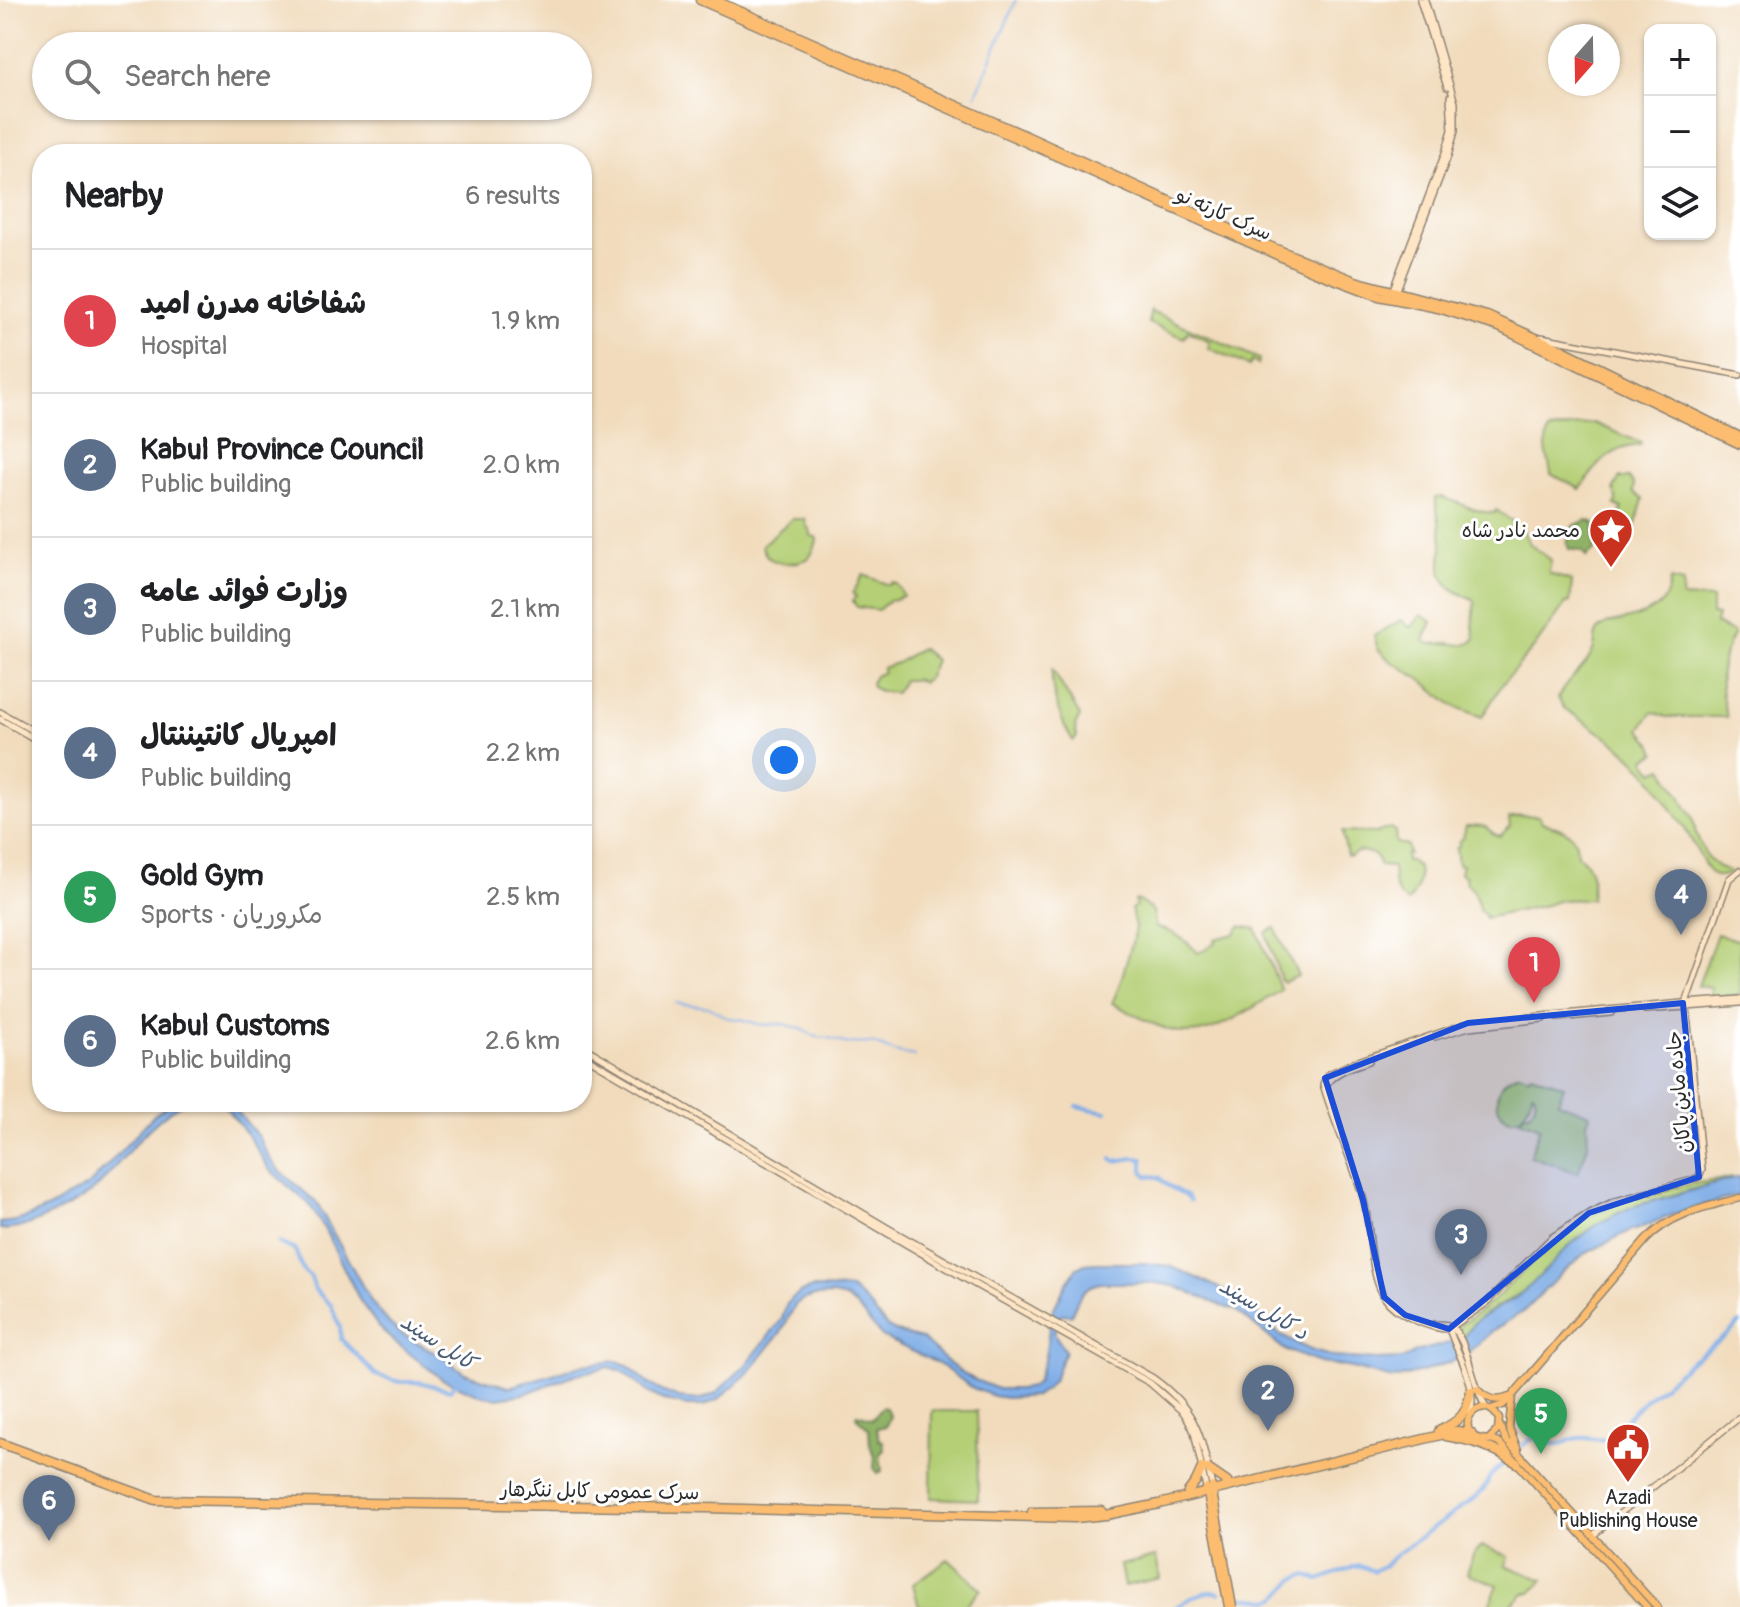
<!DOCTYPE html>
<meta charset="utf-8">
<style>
body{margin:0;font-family:Pangolin,"Playpen Sans Arabic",sans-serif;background:#f6f6f6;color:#202124}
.controls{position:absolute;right:24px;top:24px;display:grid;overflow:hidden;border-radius:16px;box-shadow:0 2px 6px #0004}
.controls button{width:72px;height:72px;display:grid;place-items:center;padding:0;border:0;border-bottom:2px solid #e0e0e0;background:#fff;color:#202124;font:40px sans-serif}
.compass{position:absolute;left:1548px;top:24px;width:72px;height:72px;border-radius:50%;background:#fff;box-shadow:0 2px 6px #0004;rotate:200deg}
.you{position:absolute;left:784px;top:760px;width:28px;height:28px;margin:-20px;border:6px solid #fff;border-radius:50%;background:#1a73e8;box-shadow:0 0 0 12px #1a73e833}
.badge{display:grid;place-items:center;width:52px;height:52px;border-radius:50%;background:#c8321e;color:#fff;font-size:26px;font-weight:700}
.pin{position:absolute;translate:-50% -66px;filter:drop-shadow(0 2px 4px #0008)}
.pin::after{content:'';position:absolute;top:42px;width:28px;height:24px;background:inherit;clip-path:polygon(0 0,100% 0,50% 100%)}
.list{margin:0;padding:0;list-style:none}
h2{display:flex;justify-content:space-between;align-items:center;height:104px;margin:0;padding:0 32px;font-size:34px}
h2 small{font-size:26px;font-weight:400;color:#757577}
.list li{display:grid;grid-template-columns:52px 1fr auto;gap:24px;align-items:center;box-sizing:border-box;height:144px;padding:0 32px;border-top:2px solid #e0e0e0}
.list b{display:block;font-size:30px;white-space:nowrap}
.list p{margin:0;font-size:26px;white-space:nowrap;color:#757577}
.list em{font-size:26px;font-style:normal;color:#757577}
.icon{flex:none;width:44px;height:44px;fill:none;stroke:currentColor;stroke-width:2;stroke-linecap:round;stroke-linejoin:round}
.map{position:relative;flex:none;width:1740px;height:1607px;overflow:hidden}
.search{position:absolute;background:#fff;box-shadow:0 2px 6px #0004;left:32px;top:32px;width:560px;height:88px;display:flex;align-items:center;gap:20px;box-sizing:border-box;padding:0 28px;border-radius:44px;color:#757577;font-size:30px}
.panel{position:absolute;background:#fff;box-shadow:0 2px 6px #0004;left:32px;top:144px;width:560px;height:968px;border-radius:32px}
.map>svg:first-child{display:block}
</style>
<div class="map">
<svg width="1740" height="1607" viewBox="0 0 1740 1607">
<rect width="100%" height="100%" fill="#fff"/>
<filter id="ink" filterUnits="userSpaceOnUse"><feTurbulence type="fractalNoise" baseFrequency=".0125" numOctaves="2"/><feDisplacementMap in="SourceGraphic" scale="16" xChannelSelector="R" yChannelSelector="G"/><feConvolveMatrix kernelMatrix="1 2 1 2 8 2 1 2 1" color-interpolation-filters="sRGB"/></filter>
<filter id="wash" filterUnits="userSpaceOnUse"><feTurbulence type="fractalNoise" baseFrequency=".006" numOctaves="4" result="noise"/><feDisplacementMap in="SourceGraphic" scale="32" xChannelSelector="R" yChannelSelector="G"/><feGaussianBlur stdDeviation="1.8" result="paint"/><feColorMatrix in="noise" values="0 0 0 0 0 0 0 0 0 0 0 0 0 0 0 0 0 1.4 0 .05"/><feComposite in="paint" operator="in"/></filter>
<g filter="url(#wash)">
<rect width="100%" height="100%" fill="#f1dbbc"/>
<path fill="#b4cf75" stroke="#707d50" stroke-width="2" d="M1151 309V311L1259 359 1258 364 1252 361 1249 366 1208 348 1210 341 1188 331 1184 338 1148 323Z
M1594 423 1641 443 1640 445C1622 446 1607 455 1595 469 1590 475 1586 483 1580 489L1551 474C1549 459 1542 446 1549 431Z
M1620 478H1629L1634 485 1633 492 1643 499 1633 534 1617 528 1622 508 1615 505 1617 500 1614 488Z
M1441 497C1460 502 1475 513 1495 513L1496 510C1505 515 1511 523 1521 525 1529 549 1534 546 1551 560L1549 572 1550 574 1572 581 1570 602 1565 604 1537 644 1503 683 1482 717 1454 706 1420 679 1389 660 1378 649 1374 636 1401 620 1411 628 1421 615 1432 622 1424 640 1430 644 1448 643 1461 645 1474 641 1475 637 1473 625 1475 601C1467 596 1455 593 1448 585 1436 572 1443 557 1442 542 1441 527 1437 513 1435 498Z
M792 519H805L806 525 811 532 810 535 817 538C817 546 813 551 809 558 793 566 766 567 762 545Z
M863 575 889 585 892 582C899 585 900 589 903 596L889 601 878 610 857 607 853 601 856 597 853 593Z
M1670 580 1683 583 1682 598 1712 599V615L1717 616 1715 624 1734 633C1717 663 1718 685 1727 717H1666L1653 712 1640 729 1652 743 1656 753 1645 759 1654 772 1663 768 1693 818 1696 834 1707 858 1719 867 1732 872 1723 876H1714L1707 869 1687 832 1646 771 1617 744 1564 708 1558 698C1565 680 1584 671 1592 653 1597 643 1592 632 1603 626 1608 622 1615 622 1621 621 1634 618 1658 611 1665 598 1668 593 1669 586 1670 580Z
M921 648 935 660 928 677 922 682 914 679 912 680H903L896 693 880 691 872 687 871 683 875 676 883 672 882 668 897 663Z
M1052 669 1080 716 1075 726 1077 737 1073 741C1061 722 1050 692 1052 669Z
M1520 815 1539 816 1542 822C1562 830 1578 830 1577 855 1594 864 1593 882 1591 899L1560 900 1546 905 1485 918V915L1480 911 1474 891 1465 881 1466 877 1460 873 1462 865 1458 864 1456 848 1459 846V841L1463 838 1466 826C1473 826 1481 824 1487 828 1492 832 1493 835 1500 836L1510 826 1509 818Z
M1390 828 1395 831 1396 843 1407 845 1409 854H1406V861H1411L1414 865H1417C1422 879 1417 891 1408 902 1393 894 1394 882 1393 867L1380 866 1376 856C1366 851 1360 849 1350 856L1347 855 1342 832 1376 833Z
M1137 900 1153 911 1156 928C1173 930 1187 941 1198 953L1216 942 1215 939 1235 934 1240 926 1256 929 1281 990C1256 1005 1219 1033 1189 1033 1165 1033 1134 1014 1112 1003L1119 987 1133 940 1135 927 1131 909 1136 906 1135 901Z
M1275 928 1298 976 1284 982 1281 980 1266 933Z
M1717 934 1740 941V995L1711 998V988L1698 986Z
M1516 1074H1523L1528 1077 1531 1074 1564 1086 1558 1102 1590 1114 1587 1123 1588 1145 1578 1173 1530 1156 1540 1127 1520 1119 1525 1113 1529 1114C1534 1108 1538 1101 1534 1093L1532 1092C1519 1153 1471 1095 1516 1074Z
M1733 1178 1631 1207 1599 1223 1571 1244 1542 1276 1524 1291 1485 1314 1474 1323 1462 1339 1459 1330 1461 1324C1498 1303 1524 1267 1556 1239 1602 1199 1675 1185 1733 1178Z
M932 1411H977L978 1500 931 1498Z
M1482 1546 1509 1556 1506 1566 1544 1580 1531 1593H1524L1509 1607H1488L1498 1585 1467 1573 1473 1555Z
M1156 1557 1160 1578 1124 1586 1120 1565Z
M948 1559 981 1589 965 1607H919L913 1584Z"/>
<path fill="#8fb266" stroke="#5d6e48" stroke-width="2" d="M1587 520 1595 523V550L1586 557 1582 551 1569 549 1567 543 1573 526Z
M882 1407 886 1408 890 1416 886 1426 877 1428 879 1440 883 1441 884 1450 880 1454 882 1471 878 1473 874 1468 875 1457 870 1445 869 1429 857 1418V1415L858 1414 872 1419Z"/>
<path fill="#7babe6" stroke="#536b88" stroke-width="2" d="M172 1102H185C150 1120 126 1156 100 1184 85 1200 61 1210 42 1219 28 1225 15 1231 0 1229V1223L16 1221 28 1217 48 1208 90 1184 154 1115Z
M218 1102H229L258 1136 268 1156 279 1170 316 1202 372 1303 390 1324 400 1333 437 1353 465 1373 509 1387 583 1365 616 1361 627 1365 648 1383 663 1392 679 1398 700 1400 716 1393 745 1366 782 1319 786 1305 791 1299 801 1292 812 1288 851 1289 868 1304 887 1327 902 1334 922 1339 951 1365 973 1379 998 1389H1018L1031 1387 1037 1382 1045 1358 1051 1314 1067 1282 1077 1268 1085 1264 1096 1263H1143L1170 1266 1213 1285 1247 1304 1279 1334 1293 1342 1313 1351 1334 1357 1377 1360 1403 1359 1416 1352 1463 1339 1471 1326 1480 1318 1515 1298 1531 1285 1571 1244 1599 1223 1631 1207 1740 1177V1195L1677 1213 1636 1230H1631L1583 1255 1562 1273 1524 1311 1497 1328 1467 1354 1456 1360 1422 1372 1393 1379 1352 1368 1320 1363 1285 1350 1234 1309 1228 1308 1174 1286 1156 1283H1101C1081 1286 1078 1299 1071 1315L1062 1314 1060 1316 1054 1333 1065 1351 1053 1381 1046 1389 1035 1396 1007 1398 993 1396 973 1388 937 1363 882 1337 856 1306 845 1298 833 1295 815 1296 802 1300 796 1304 781 1332 751 1370 719 1399 704 1406H686L663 1400 649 1393 622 1371 609 1367 574 1375 524 1394 497 1398 483 1396 442 1379 391 1339 378 1326 360 1301 326 1232 310 1205 269 1169 248 1135 225 1107Z"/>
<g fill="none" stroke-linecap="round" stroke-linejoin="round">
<path stroke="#7babe6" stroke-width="2" d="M976 95 1016 0
M675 1003 709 1007 728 1018 741 1019 761 1025 784 1024 801 1029 817 1037 829 1038 848 1044 871 1043 898 1053 915 1056"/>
<path stroke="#7babe6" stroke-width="4" d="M1077 1106 1095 1110
M1096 1110 1106 1112
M1112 1159 1116 1161 1134 1158 1143 1159V1171L1148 1176 1159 1177 1167 1185 1186 1196 1190 1201
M279 1243 295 1250 303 1271 311 1277 315 1290 331 1305 340 1327 341 1339 376 1375 400 1382H419L450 1390 458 1381
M1667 1382 1691 1361 1726 1336 1740 1323
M1522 1446C1542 1428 1542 1445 1559 1444 1566 1443 1572 1438 1579 1438 1589 1437 1596 1441 1606 1439L1647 1398 1664 1385
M1236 1597 1270 1600 1277 1598 1294 1580 1305 1575 1319 1580 1358 1565 1373 1571 1385 1565 1397 1554 1476 1497 1484 1489 1490 1476 1508 1460
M1176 1607C1191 1598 1203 1589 1220 1593"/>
</g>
</g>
<g filter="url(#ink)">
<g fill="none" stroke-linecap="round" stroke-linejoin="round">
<g stroke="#8e8374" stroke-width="8">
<path id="secondary" d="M1420 0 1447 87
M1392 292 1445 153 1452 130 1450 97
M1396 292 1448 156 1455 131V103L1425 0
M1541 337 1740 375
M0 712 42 736
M0 719 42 743
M1740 870 1729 879 1686 1003 1702 1169 1699 1177 1692 1180 1615 1201 1589 1213 1552 1237 1485 1304 1449 1329C1429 1329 1395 1314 1384 1297 1369 1272 1371 1229 1364 1201 1353 1161 1334 1124 1323 1084L1327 1075 1355 1062 1468 1023 1683 1003H1686L1740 999
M1645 1010 1740 1003
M1557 1018 1611 1013
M1435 1037 1469 1027 1543 1019
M582 1046 886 1227 1153 1378C1198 1410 1201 1436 1212 1486
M582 1055 976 1285 1150 1383 1183 1412 1189 1421 1194 1432 1206 1488
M1327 1084C1335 1071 1355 1066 1369 1061
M1435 1324C1439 1324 1444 1324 1448 1325 1467 1331 1473 1391 1486 1407
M1448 1326C1457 1354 1479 1386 1470 1415
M1592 1536 1740 1417"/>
</g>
<g stroke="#8e8374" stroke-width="9">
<path id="primary" d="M1477 1389C1486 1399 1496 1403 1509 1397
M1512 1396 1509 1428 1518 1450
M1491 1409 1503 1405 1512 1396 1646 1240C1671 1213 1706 1207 1740 1198
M1500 1426 1506 1440 1657 1607
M1489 1439 1498 1430 1499 1419C1483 1390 1454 1423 1475 1437 1482 1441 1491 1438 1500 1444L1647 1607
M1212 1486 1233 1607
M1206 1488 1228 1607"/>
</g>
<g stroke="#8e8374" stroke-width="11">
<path id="highway" d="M700 0 1021 140 1313 271 1379 296 1438 308 1499 327 1740 444
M714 0 1024 135 1248 237
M1264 244 1355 281 1487 316 1565 351 1740 437
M1439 1431C1461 1420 1466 1415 1471 1391
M1446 1436C1475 1441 1492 1447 1517 1463
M0 1443 156 1500 706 1508 1075 1518 1106 1515 1159 1504 1457 1431 1471 1433
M1208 1469 1227 1482
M1188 1492 1196 1481 1202 1468
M1032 1512 1102 1511"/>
</g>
<use href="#secondary" stroke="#fee5c5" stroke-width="5"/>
<use href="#primary" stroke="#fcbd6f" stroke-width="6"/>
<use href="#highway" stroke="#fcbd6f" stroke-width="8"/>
</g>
</g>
<path fill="#1d4ed8" fill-opacity="0.2" stroke="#1d4ed8" stroke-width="6" stroke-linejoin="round" d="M1683 1003 1699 1177 1589 1213 1449 1329 1405 1315 1384 1297 1363 1200 1325 1078 1468 1023Z"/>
<defs>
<g id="sight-pin" transform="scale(2.3)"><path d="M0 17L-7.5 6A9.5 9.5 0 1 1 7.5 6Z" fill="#c8321e" stroke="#fff"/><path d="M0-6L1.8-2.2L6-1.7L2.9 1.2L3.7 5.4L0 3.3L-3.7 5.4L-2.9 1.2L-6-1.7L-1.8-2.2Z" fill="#fff"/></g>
<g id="civic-pin" transform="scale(2.3)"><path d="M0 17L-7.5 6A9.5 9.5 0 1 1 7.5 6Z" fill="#c8321e" stroke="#fff"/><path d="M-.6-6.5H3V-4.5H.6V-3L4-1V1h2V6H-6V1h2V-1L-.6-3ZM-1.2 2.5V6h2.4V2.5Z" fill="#fff"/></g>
</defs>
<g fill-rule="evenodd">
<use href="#sight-pin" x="1611" y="530"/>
<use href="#civic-pin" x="1628" y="1445"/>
</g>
<g text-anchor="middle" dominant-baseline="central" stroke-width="6" stroke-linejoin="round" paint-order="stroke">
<g font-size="20" fill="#2b2b2b" stroke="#fff">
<text transform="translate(1224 214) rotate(24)">سرک کارته نو</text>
<text transform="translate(1679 1092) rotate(-95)">جاده ماین پاکان</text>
<text transform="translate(600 1491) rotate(1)">سرک عمومی کابل ننگرهار</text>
</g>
<g font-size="20" fill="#2b2b2b" stroke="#fff" text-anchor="end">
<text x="1580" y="530">محمد نادر شاه</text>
<text x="1628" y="1497" text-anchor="middle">Azadi<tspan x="1628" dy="23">Publishing House</tspan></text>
</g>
<g font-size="22" font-style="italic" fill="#4b5e76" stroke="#fff">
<text transform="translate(1264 1309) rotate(31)">د کابل سيند</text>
<text transform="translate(438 1342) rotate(33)">کابل سيند</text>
</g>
</g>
</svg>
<div class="controls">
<button>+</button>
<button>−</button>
<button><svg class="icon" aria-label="layers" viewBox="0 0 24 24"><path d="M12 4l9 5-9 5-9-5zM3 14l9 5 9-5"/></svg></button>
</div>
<svg class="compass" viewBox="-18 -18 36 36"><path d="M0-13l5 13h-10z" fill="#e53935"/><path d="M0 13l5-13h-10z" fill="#757577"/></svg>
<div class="you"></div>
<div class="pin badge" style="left:1534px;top:1003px;background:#e0444e">1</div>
<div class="pin badge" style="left:1268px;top:1431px;background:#5c6f8a">2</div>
<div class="pin badge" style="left:1461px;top:1275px;background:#5c6f8a">3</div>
<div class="pin badge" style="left:1681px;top:935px;background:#5c6f8a">4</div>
<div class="pin badge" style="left:1541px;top:1454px;background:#2e9e5b">5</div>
<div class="pin badge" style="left:49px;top:1541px;background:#5c6f8a">6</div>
<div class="search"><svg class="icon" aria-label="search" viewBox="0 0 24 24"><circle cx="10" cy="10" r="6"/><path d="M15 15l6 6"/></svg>Search here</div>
<section class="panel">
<h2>Nearby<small>6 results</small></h2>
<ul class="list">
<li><span class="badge" style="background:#e0444e">1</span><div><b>شفاخانه مدرن امید</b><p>Hospital</p></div><em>1.9 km</em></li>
<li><span class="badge" style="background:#5c6f8a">2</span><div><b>Kabul Province Council</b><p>Public building</p></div><em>2.0 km</em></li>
<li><span class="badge" style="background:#5c6f8a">3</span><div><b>وزارت فوائد عامه</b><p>Public building</p></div><em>2.1 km</em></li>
<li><span class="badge" style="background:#5c6f8a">4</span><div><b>امپریال کانتیننتال</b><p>Public building</p></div><em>2.2 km</em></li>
<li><span class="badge" style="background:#2e9e5b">5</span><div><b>Gold Gym</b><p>Sports · مکروریان</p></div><em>2.5 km</em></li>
<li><span class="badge" style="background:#5c6f8a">6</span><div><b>Kabul Customs</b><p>Public building</p></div><em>2.6 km</em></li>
</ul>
</section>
</div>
